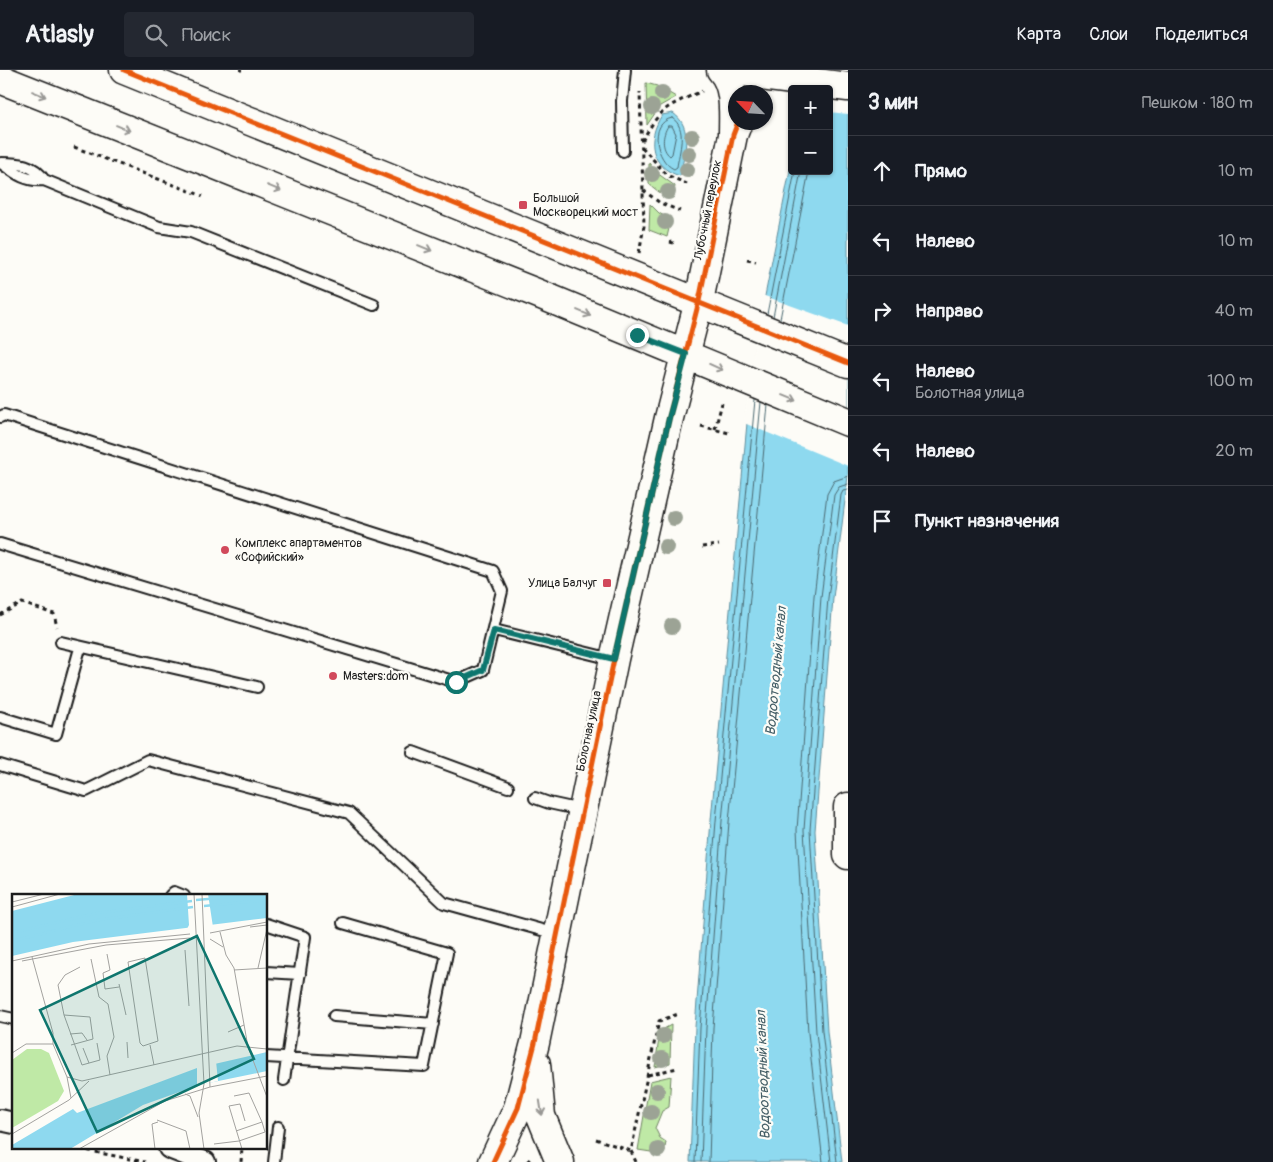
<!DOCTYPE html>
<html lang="ru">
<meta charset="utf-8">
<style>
body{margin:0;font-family:Pangolin,sans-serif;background:#242831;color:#f1f3f6}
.controls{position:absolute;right:15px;top:15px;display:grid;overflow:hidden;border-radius:5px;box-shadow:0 1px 4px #0004}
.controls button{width:45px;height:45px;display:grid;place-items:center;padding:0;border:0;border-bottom:1px solid #363941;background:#171b24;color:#f1f3f6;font:25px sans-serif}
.compass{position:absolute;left:728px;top:15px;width:45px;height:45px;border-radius:50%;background:#171b24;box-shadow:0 1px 4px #0004;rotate:295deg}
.stop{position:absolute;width:15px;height:15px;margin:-11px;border:4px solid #0f766e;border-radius:50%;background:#fff}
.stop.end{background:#0f766e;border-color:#fff;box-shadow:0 1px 5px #0008}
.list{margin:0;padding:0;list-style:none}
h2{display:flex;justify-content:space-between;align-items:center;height:65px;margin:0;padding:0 20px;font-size:21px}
h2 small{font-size:16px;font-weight:400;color:#9ea1a6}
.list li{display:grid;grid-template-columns:32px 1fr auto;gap:15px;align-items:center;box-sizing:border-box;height:70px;padding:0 20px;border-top:1px solid #363941}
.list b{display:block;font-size:19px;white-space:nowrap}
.list p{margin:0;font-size:16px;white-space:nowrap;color:#9ea1a6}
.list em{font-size:16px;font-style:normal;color:#9ea1a6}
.icon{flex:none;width:28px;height:28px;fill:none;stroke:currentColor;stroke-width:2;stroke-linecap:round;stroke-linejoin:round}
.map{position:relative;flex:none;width:848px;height:1092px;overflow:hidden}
header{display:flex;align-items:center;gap:30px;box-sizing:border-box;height:70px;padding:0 25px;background:#171b24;border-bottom:1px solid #363941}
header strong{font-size:24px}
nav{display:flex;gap:28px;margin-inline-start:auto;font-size:18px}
.search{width:350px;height:45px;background:#242831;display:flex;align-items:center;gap:12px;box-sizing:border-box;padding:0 18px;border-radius:5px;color:#9ea1a6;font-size:19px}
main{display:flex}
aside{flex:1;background:#171b24}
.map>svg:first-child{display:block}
</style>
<header>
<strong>Atlasly</strong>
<div class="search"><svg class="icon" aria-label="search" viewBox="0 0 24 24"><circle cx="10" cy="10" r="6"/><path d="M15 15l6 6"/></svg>Поиск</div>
<nav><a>Карта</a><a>Слои</a><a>Поделиться</a></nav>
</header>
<main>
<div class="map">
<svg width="848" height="1092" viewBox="0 0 848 1092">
<rect width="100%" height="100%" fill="#fdfcf7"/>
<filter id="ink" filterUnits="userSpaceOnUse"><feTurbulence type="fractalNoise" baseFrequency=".02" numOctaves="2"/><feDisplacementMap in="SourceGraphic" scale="10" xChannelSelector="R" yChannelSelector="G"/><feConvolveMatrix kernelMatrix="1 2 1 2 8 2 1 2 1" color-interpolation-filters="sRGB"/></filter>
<g filter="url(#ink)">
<path fill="#bfe9a6" stroke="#6e8261" d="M646 13 657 16 676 27 660 36 647 55Z
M649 93 657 103 675 116 673 128 659 122 649 114Z
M650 134 659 143 671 150 667 167 649 160Z
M671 955 670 993 655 997 660 961Z
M671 1006 669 1037 662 1041 655 1058 660 1068 666 1072 664 1084 638 1080 650 1011Z"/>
<path fill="#8ed9ef" stroke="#608d9b" d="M848 0V406L833 528 815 761 827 961 842 1092H690L695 957 711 750 747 353 765 226 792 90V101H829V19Z
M673 43C694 58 684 84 680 106 650 97 646 70 662 45Z"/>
<path fill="#fdfcf7" d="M808 0H848V44L829 42V19Z
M762 225 848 256V396L744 353Z"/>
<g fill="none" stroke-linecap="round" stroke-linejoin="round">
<path stroke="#4a6870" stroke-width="1" d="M672 48C688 58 679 82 677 97L674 99C656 91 648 53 672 48Z
M668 56H672L676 64 672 84 670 86C661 79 662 65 668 56Z
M767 244 795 101
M773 247 801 101
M780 249 809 101
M695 1092 700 958 716 751 755 330
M701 1092 706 958 722 751 761 332
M709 1092 713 958 729 752 768 335
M823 1092 808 963 797 760 814 526 827 424 834 411 848 406
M831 1092 816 962 804 760 821 527 834 425 839 417 848 414
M837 1092 822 961 810 760 828 528 841 425 843 421 848 420"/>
<g stroke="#1c1c1c" stroke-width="14">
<path id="lane" d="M623 81 622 31 625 0
M1 93C19 93 34 94 44 110 26 112 15 103 1 93Z
M44 110 159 157 191 162 374 235
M0 347 4 345 493 501 502 521 483 600 456 612 0 474
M494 560 612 589
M61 572 257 617
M0 647 56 664 80 578
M413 682 508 717
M0 695 86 721 148 690 349 743 444 833 556 864
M535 728 549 733 581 740
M170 826 174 822 184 826
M266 854 305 867 284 1010
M266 902 300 904
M0 946 14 949
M334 946 433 954
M266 987 424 996 447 883 343 853
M274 1092 278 1057"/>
</g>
<g stroke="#1c1c1c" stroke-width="24">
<path id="street" d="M0 1050 14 1053
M169 1078 205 1092"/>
</g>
<g stroke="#1c1c1c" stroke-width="31">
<path id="secondary" d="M124 0 848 293
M721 0C736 16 733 44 733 65
M738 0 761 6 848 17
M78 40 539 224 848 352
M848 737V785
M536 994 541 1046 560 1092
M493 1092 518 1038 535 973 614 589 669 348 699 231 733 65 738 52"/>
</g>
<path stroke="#1c1c1c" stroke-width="3" stroke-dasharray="4 4" stroke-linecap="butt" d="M240 0H242
M642 71C662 36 666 37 702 21
M74 77 203 126
M642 77 667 105 687 114
M643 120 660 133 680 141
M670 172 677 174
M639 183 644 156 640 22
M747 190 756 192
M701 356 729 363
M715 359 722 333
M702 477 719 475
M0 545 22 533 54 544 57 557
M648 1005 677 998
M596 1069 631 1081
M80 1079 145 1092
M241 1092 242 1078
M527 1092 532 1087
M636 1092 631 1081 659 951 678 944"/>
<use href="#lane" stroke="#fdfcf7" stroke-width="10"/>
<use href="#street" stroke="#fdfcf7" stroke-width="20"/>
<use href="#secondary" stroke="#fdfcf7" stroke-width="28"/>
<g stroke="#1c1c1c" stroke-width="31" stroke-linecap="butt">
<path id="secondary-bridge" d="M0 9 78 40"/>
</g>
<use href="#secondary-bridge" stroke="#fdfcf7" stroke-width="28"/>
<g stroke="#fdfcf7" stroke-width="8">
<path id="cycleway" d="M124 0 848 293
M493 1092 518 1038 535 973 614 589 669 348 699 231 733 65 738 52"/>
</g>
<use href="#cycleway" stroke="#e8590c" stroke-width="5"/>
</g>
<g fill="#9ca395">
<circle cx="662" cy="23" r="8"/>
<circle cx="652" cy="37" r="8"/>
<circle cx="692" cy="67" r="8"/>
<circle cx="689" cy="84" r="8"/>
<circle cx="687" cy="100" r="8"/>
<circle cx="652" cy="104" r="8"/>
<circle cx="668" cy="122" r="8"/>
<circle cx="665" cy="152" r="8"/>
<circle cx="674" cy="448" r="8"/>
<circle cx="666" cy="477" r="8"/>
<circle cx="672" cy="556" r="8"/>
<circle cx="663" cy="966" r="8"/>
<circle cx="662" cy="989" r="8"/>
<circle cx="657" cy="1021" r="8"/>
<circle cx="651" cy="1042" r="8"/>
<circle cx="658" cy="1080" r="8"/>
</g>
<defs><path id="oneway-shaft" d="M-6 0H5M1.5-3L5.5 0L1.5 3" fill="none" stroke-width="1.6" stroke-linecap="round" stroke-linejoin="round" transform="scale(1.25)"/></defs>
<g stroke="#989794">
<use href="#oneway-shaft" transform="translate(39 24) rotate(22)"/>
<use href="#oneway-shaft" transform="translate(123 58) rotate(22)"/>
<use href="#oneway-shaft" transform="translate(274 118) rotate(22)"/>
<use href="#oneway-shaft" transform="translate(425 178) rotate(22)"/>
<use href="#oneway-shaft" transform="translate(584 243) rotate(23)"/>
<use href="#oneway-shaft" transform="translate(716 297) rotate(24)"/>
<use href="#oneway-shaft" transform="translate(790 328) rotate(22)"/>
<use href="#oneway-shaft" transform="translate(541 1038) rotate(81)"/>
</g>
</g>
<g fill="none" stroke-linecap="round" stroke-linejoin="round" filter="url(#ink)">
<path stroke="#0f766e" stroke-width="6" d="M456 612 483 600 494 560 614 589 669 348 686 284 637 265"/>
</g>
<g fill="#d1495b" stroke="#fdfcf7" stroke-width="2">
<rect x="518" y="130" width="10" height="10" rx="2.5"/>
<circle cx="225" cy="480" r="5"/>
<rect x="602" y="508" width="10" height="10" rx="2.5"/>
<circle cx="333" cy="606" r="5"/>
</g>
<g text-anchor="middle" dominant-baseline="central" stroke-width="4.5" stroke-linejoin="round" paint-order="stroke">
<g font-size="12" fill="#1c1c1c" stroke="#fdfcf7" text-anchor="start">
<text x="533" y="128">Большой<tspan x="533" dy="14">Москворецкий мост</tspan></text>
<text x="235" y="473">Комплекс апартаментов<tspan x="235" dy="14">«Софийский»</tspan></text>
<text x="597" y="513" text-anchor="end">Улица Балчуг</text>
<text x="343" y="606">Masters:dom</text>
</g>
<g font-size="12" fill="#1c1c1c" stroke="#fdfcf7">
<text transform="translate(708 140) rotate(-79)">Лубочный переулок</text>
<text transform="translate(589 661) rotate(-78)">Болотная улица</text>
</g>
<g font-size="14" font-style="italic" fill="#445e66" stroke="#fdfcf7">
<text transform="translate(776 601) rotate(-85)">Водоотводный канал</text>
<text transform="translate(763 1005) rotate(-92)">Водоотводный канал</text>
</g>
</g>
<g transform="translate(12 824)">
<rect width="255" height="255" fill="#fdfcf7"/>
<path d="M15 155H29L37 159 52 197 46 207 0 234V166Z" fill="#bfe9a6"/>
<path d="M66 0H255V24L61 48 0 62V17ZM255 158V177L187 191 131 211 58 255H0V251L61 215 65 219 185 174Z" fill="#8ed9ef"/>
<path d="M175 0H196L201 33 175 35 177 31ZM204 167 206 187 185 192V173Z" fill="#fdfcf7"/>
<path fill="none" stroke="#8ed9ef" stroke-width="2.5" d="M184 6 255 0M192 12 255 6M0 39 85 19 180 7M0 47 86 26 181 13"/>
<path fill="none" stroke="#a3a29f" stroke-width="1" d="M182 0 192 190 187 219 192 255M190 0 198 193M0 8 32 0M0 13 48 0M238 33 255 31M208 38 214 61 222 74 236 153 255 203M198 39 255 28M198 45 211 53M173 56 177 112M95 60 98 76 91 79 93 95 107 93M20 63 41 139V150M133 64 146 147 131 152 128 149 116 68ZM79 65 87 103 96 110 102 143 95 162 98 181M0 67 77 50 178 40M10 67 94 51 178 44M68 73 53 81 46 91 52 121 70 171 88 166 85 149M246 74 255 35M222 76 255 74M107 90 114 121M52 121 78 123 81 145 59 151M216 138 232 131M58 140 70 139 75 146M115 148 116 164M138 151 142 171M71 154 77 169M0 159 14 150H41L55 183 59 204M55 183 70 187 225 152 255 155M173 200 178 202 186 223M222 202 237 199 250 228M145 226 174 237 178 255M0 240 57 206 77 187M202 250 227 247 253 238 250 228 224 237M67 255 153 207 198 193 255 182M143 255 140 230 146 228M230 255 217 212 228 210 233 227"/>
<path fill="#0f766e" fill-opacity="0.15" stroke="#0f766e" stroke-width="2.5" d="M185 42 242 165 85 238 28 116Z"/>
<rect width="255" height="255" fill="none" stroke="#1c1c1c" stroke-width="2.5"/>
</g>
</svg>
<div class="controls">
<button>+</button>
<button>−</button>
</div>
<svg class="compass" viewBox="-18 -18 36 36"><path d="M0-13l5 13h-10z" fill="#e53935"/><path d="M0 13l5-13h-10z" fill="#9ea1a6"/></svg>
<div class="stop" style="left:456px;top:612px"></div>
<div class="stop end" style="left:637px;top:265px"></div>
</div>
<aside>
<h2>3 мин<small>Пешком · 180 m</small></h2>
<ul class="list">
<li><svg class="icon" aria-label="ahead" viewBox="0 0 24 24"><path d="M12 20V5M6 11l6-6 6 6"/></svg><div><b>Прямо</b></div><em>10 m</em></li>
<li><svg class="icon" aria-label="left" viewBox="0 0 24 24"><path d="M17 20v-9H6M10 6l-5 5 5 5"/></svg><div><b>Налево</b></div><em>10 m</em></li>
<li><svg class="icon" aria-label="right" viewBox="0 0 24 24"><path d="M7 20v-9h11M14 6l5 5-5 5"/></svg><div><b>Направо</b></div><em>40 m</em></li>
<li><svg class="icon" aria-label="left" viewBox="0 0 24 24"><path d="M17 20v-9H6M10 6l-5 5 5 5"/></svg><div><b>Налево</b><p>Болотная улица</p></div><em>100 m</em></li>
<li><svg class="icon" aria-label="left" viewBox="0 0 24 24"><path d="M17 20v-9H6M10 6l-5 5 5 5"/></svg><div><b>Налево</b></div><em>20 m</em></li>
<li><svg class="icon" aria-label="arrive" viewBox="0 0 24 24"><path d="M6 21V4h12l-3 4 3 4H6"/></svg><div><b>Пункт назначения</b></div></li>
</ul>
</aside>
</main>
